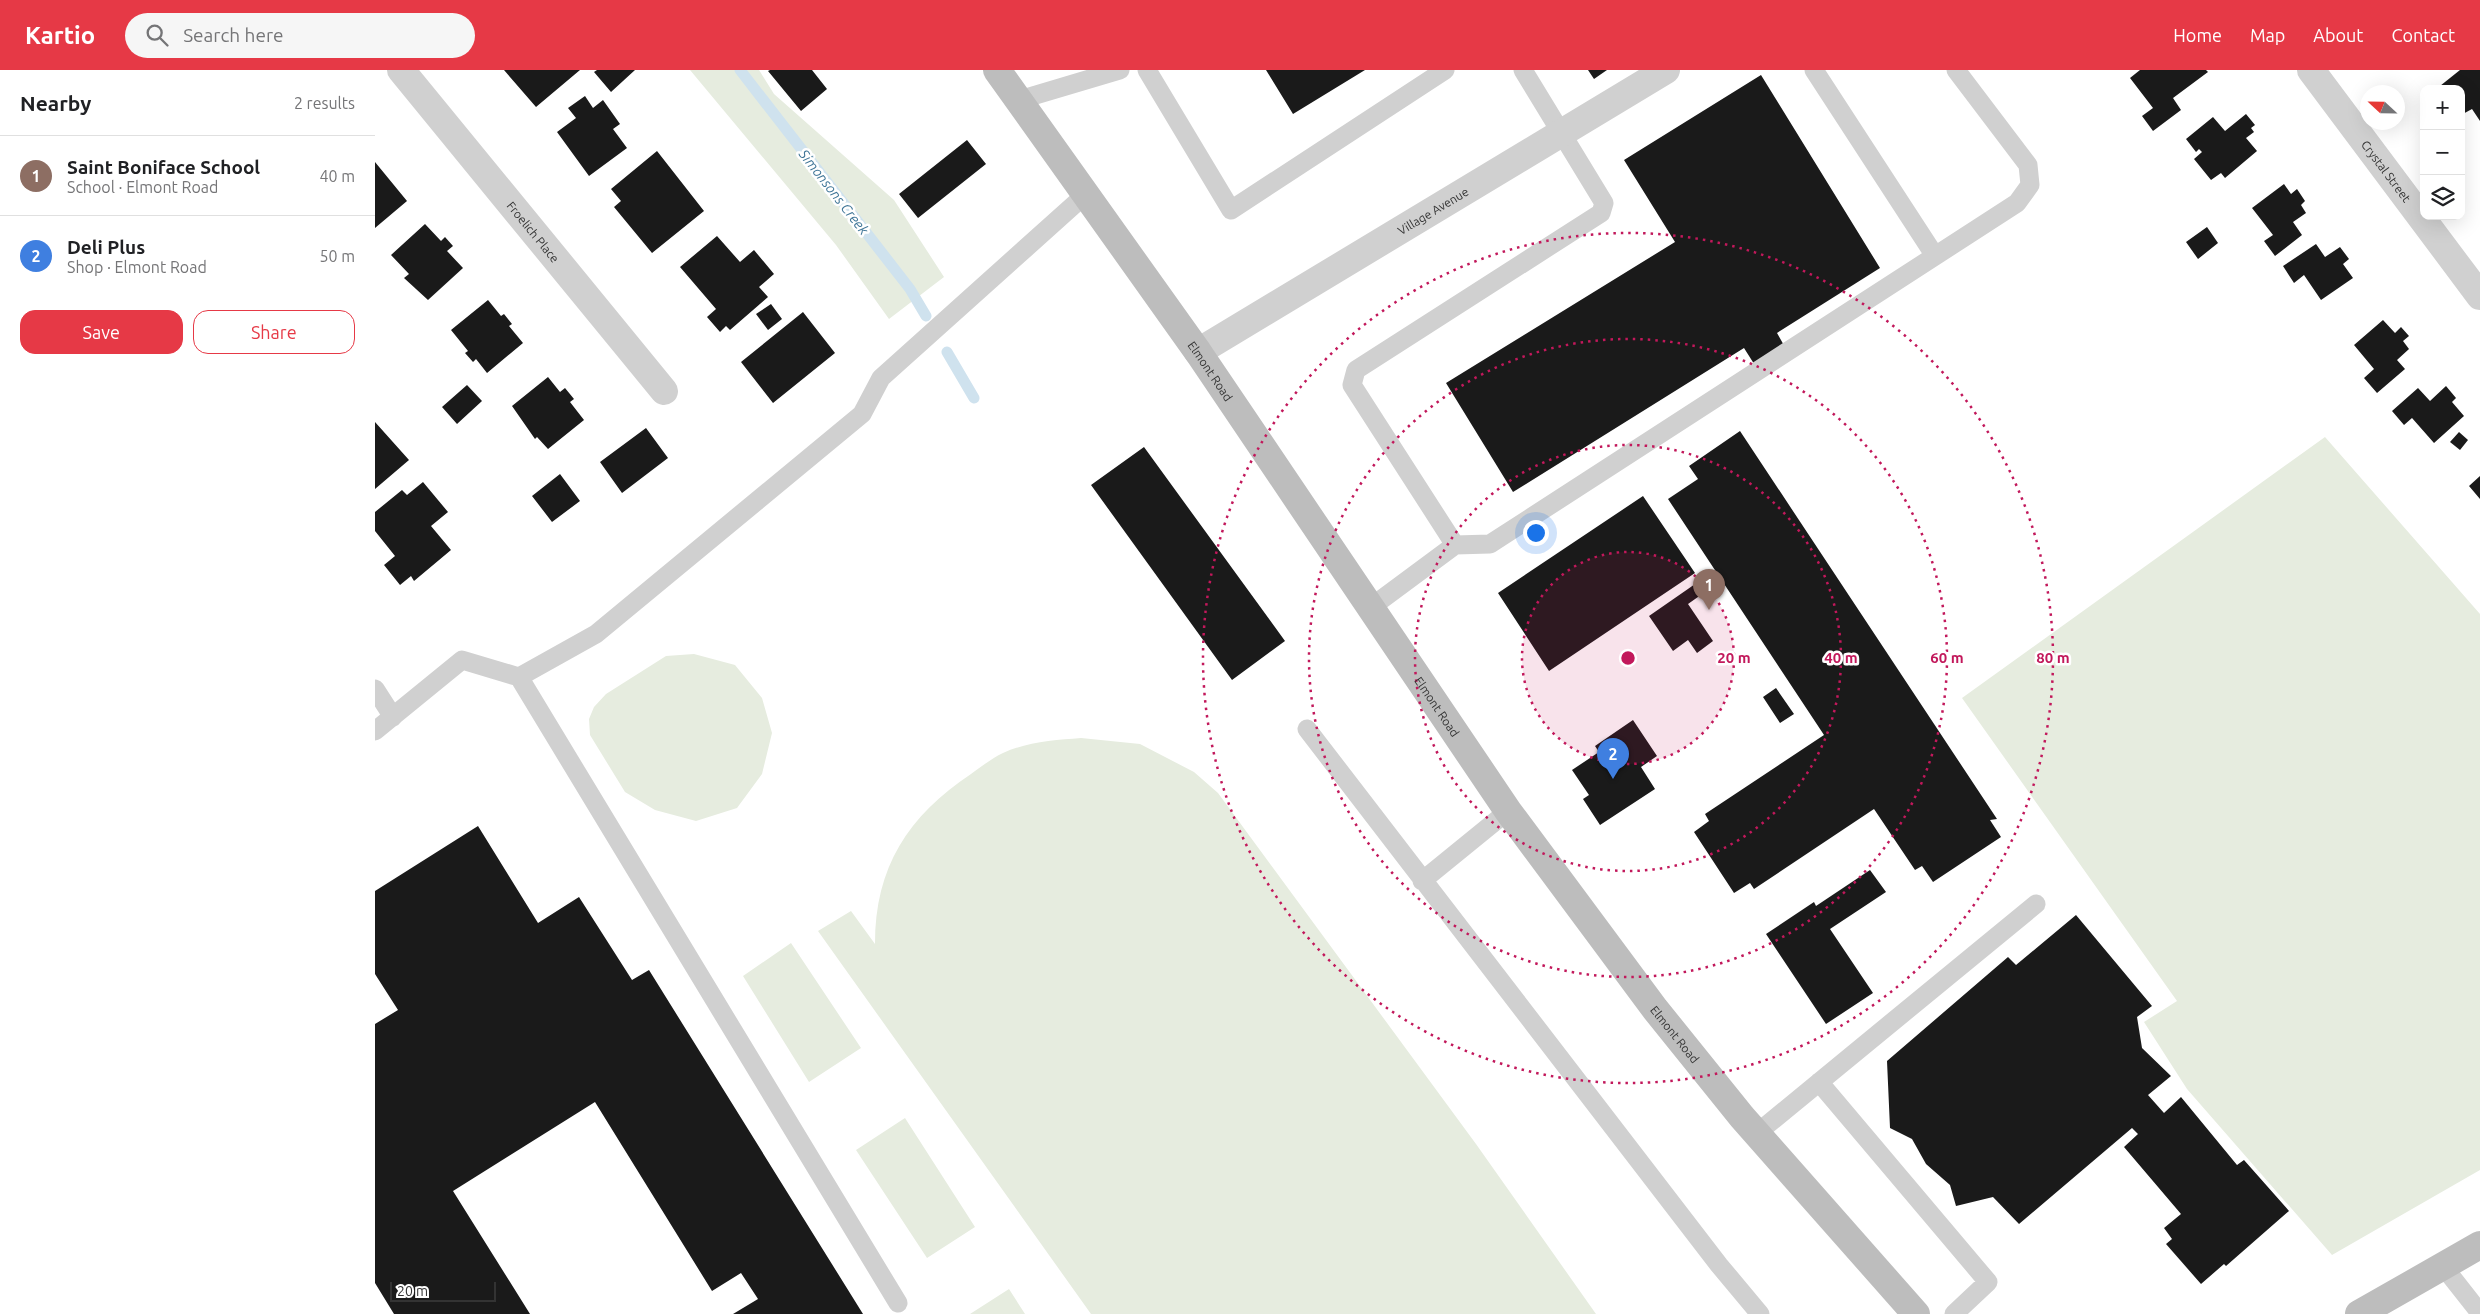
<!DOCTYPE html>
<meta charset="utf-8">
<style>
body{margin:0;font-family:Ubuntu,sans-serif;background:#f6f6f6;color:#202124}
.controls{position:absolute;right:15px;top:15px;display:grid;overflow:hidden;border-radius:10px;box-shadow:0 5px 20px #0002}
.controls button{width:45px;height:45px;display:grid;place-items:center;padding:0;border:0;border-bottom:1px solid #e0e0e0;background:#fff;color:#202124;font:25px sans-serif}
.compass{position:absolute;left:1985px;top:15px;width:45px;height:45px;border-radius:50%;background:#fff;box-shadow:0 5px 20px #0002;rotate:292deg}
.scale{position:absolute;left:15px;bottom:12px;width:106px;box-sizing:border-box;padding-left:5px;border:2px solid #333;border-top:0;font-size:14px;line-height:18px;white-space:nowrap;color:#333;-webkit-text-stroke:4px #fff;paint-order:stroke}
.you{position:absolute;left:1160px;top:462px;width:18px;height:18px;margin:-12px;border:4px solid #fff;border-radius:50%;background:#1a73e8;box-shadow:0 0 0 8px #1a73e833}
.badge{display:grid;place-items:center;width:32px;height:32px;border-radius:50%;background:#e63946;color:#fff;font-size:16px;font-weight:700}
.pin{position:absolute;translate:-50% -41px;filter:drop-shadow(0 1px 2px #0008)}
.pin::after{content:'';position:absolute;top:26px;width:18px;height:15px;background:inherit;clip-path:polygon(0 0,100% 0,50% 100%)}
.list{margin:0;padding:0;list-style:none}
h2{display:flex;justify-content:space-between;align-items:center;height:65px;margin:0;padding:0 20px;font-size:21px}
h2 small{font-size:16px;font-weight:400;color:#757577}
.list li{display:grid;grid-template-columns:32px 1fr auto;gap:15px;align-items:center;box-sizing:border-box;height:80px;padding:0 20px;border-top:1px solid #e0e0e0}
.list b{display:block;font-size:19px;white-space:nowrap}
.list p{margin:0;font-size:16px;white-space:nowrap;color:#757577}
.list em{font-size:16px;font-style:normal;color:#757577}
.actions{display:flex;gap:10px;padding:15px 20px}
.actions a{flex:1;padding:11px 0;border:1px solid #e63946;border-radius:15px;text-align:center;font-size:18px;color:#e63946}
.actions .main{background:#e63946;color:#fff}
.icon{flex:none;width:28px;height:28px;fill:none;stroke:currentColor;stroke-width:2;stroke-linecap:round;stroke-linejoin:round}
.map{position:relative;flex:none;width:2105px;height:1244px;overflow:hidden}
header{display:flex;align-items:center;gap:30px;box-sizing:border-box;height:70px;padding:0 25px;background:#e63946;color:#fff}
header strong{font-size:24px}
nav{display:flex;gap:28px;margin-inline-start:auto;font-size:18px}
.search{width:350px;height:45px;background:#f6f6f6;display:flex;align-items:center;gap:12px;box-sizing:border-box;padding:0 18px;border-radius:28px;color:#757577;font-size:19px}
main{display:flex}
aside{flex:1;background:#fff}
.map>svg:first-child{display:block}
</style>
<header>
<strong>Kartio</strong>
<div class="search"><svg class="icon" aria-label="search" viewBox="0 0 24 24"><circle cx="10" cy="10" r="6"/><path d="M15 15l6 6"/></svg>Search here</div>
<nav><a>Home</a><a>Map</a><a>About</a><a>Contact</a></nav>
</header>
<main>
<aside>
<h2>Nearby<small>2 results</small></h2>
<ul class="list">
<li><span class="badge" style="background:#8d6e63">1</span><div><b>Saint Boniface School</b><p>School · Elmont Road</p></div><em>40 m</em></li>
<li><span class="badge" style="background:#3f7fe0">2</span><div><b>Deli Plus</b><p>Shop · Elmont Road</p></div><em>50 m</em></li>
</ul>
<div class="actions"><a class="main">Save</a><a>Share</a></div>
</aside>
<div class="map">
<svg width="2105" height="1244" viewBox="0 0 2105 1244">
<rect width="100%" height="100%" fill="#fff"/>
<path fill="#e6ecdf" d="M315 0H384L399 24 519 130 569 207 514 249 461 175Z
M1950 367 2105 544V1100L1957 1185 1812 1019 1769 952 1802 931 1587 628Z
M319 584 360 595 387 628 397 663 387 704 362 738 321 751 280 740 250 722 215 665 214 649 219 637 231 624 291 586Z
M706 668 765 674 819 702 843 723 1101 1074 1221 1244H716L443 861 476 841 500 874C500 797 533 746 596 704 606 697 617 688 628 683 652 672 680 670 706 668Z
M416 873 486 978 434 1012 368 906Z
M530 1048 600 1157 552 1188 481 1080Z
M634 1219 650 1244H595Z"/>
<g fill="none" stroke-linecap="round" stroke-linejoin="round">
<path stroke="#cfe2ee" stroke-width="11" d="M365 0 535 219 551 246
M572 282 599 328"/>
</g>
<path fill="#1a1a1a" d="M129 0H205L161 37Z
M222 0H260L236 22 219 2Z
M395 0H437L452 19 426 41 393 1Z
M891 0H990L918 44Z
M1213 0H1232L1219 9Z
M1765 0H1831L1833 2 1798 28 1806 40 1778 61 1767 46 1778 38 1755 8Z
M2085 0H2105V51L2097 39 2086 45V19H2067L2065 16Z
M1386 5 1505 198 1402 263 1411 279 1381 297 1369 278 1138 422 1071 313 1300 172 1249 90Z
M210 26 218 38 228 30 245 54 238 59 252 78 214 106 182 62 201 48 193 38Z
M1871 44 1880 55 1876 58 1879 62 1871 68 1882 81 1850 108 1846 103 1836 110 1819 89 1827 82 1824 79 1821 82 1811 69 1838 47 1850 61Z
M592 70 611 94 543 148 524 124Z
M282 81 329 141 277 183 239 137 246 131 236 119Z
M0 92 32 131 0 158Z
M1909 114 1916 124 1922 119 1930 131 1926 135 1931 143 1918 152 1927 165 1900 186 1889 171 1898 165 1877 138Z
M50 154 66 171 70 167 78 176 72 181 88 198 53 230 29 208 34 204 16 185Z
M1832 157 1843 173 1823 189 1811 172Z
M342 166 365 192 379 180 399 204 384 217 393 227 355 260 351 256 345 262 332 247 341 239 305 197Z
M1941 174 1950 187 1965 177 1974 189 1968 194 1978 208 1946 230 1929 205 1919 213 1908 196Z
M113 230 126 246 129 244 137 254 134 256 148 273 112 303 101 289 98 292 90 283 93 281 76 260Z
M396 234 407 249 393 260 381 244Z
M428 242 460 283 398 333 366 292Z
M2008 250 2020 263 2026 257 2034 266 2028 271 2034 279 2022 290 2030 299 2002 323 1989 308 1999 299 1979 275Z
M173 307 185 322 190 318 199 329 195 332 209 350 173 379 162 367 160 369 137 336Z
M92 315 107 331 82 354 67 337Z
M2071 316 2081 328 2077 332 2089 346 2059 373 2037 348 2029 355 2017 341 2043 318 2055 331Z
M0 352 34 390 0 419Z
M271 358 293 388 247 423 225 392Z
M1365 361 1622 749 1615 750 1626 767 1558 812 1547 796 1540 800 1499 739 1379 819 1375 813 1359 823 1319 762 1334 751 1330 744 1449 665 1293 429 1323 409 1314 396Z
M2084 362 2093 370 2085 380 2075 372Z
M769 377 910 571 857 610 716 415Z
M185 404 205 431 177 452 157 426Z
M2105 406V429L2094 416Z
M48 412 73 442 56 456 76 480 39 511 36 506 25 515 9 495 20 486 0 461V442L27 420 32 425Z
M1268 426 1320 503 1174 601 1123 523Z
M1323 512 1330 522 1313 534 1338 571 1322 583 1313 570 1298 581 1274 546Z
M1401 618 1419 644 1405 653 1388 627Z
M1258 650 1282 686 1266 697 1280 719 1225 755 1208 729 1214 725 1197 700 1224 682 1220 676Z
M103 756 163 853 204 827 257 910 274 900 488 1244H358L383 1229 366 1203 337 1221 220 1032 78 1121 155 1244H19L0 1213V954L23 940 0 904V821Z
M1495 800 1511 822 1455 859 1498 923 1451 954 1391 864 1439 832 1441 836Z
M1701 845 1777 936 1762 947 1767 978 1796 1006 1773 1025 1789 1043 1806 1027 1862 1095 1869 1090 1914 1141 1851 1196 1849 1194 1826 1214 1791 1174 1797 1169 1789 1158 1806 1144 1749 1077 1763 1064 1757 1058 1644 1154 1618 1127 1581 1136 1575 1115 1551 1094 1537 1069 1515 1058 1512 991 1633 887 1641 895Z"/>
<g fill="none" stroke-linecap="round" stroke-linejoin="round">
<path stroke="#d0d0d0" stroke-width="19" d="M772 0 856 140 1070 0
M1439 0 1560 186
M644 30 745 0
M1080 475 1115 474 1642 133 1655 115 1653 95 1581 0
M995 538 1080 475 977 315 981 300 1226 143 1229 133 1148 0
M144 607 523 1233
M0 619 18 647
M932 659 1344 1195 1385 1244
M0 661 87 590 144 607 221 564 487 344 506 308 711 124
M1047 811 1133 741
M1444 1012 1613 1212 1579 1244
M1381 1064 1661 834
M2068 1196 2105 1243"/>
<g stroke="#d0d0d0" stroke-width="28">
<path id="s1" d="M26 0 289 321"/>
<path id="s2" d="M1936 0 2105 226"/>
<path id="s3" d="M823 282 1291 0"/>
</g>
<g stroke="#bdbdbd" stroke-width="28">
<path id="s4" d="M622 0 823 282 1133 741 1280 939 1367 1047 1541 1244"/>
<path d="M1984 1244 2105 1175"/>
</g>
</g>
<circle cx="1253" cy="588" r="106" fill="#c2185b" fill-opacity=".12"/>
<g fill="none" stroke="#c2185b" stroke-width="2.5" stroke-dasharray="2.5 5">
<circle cx="1253" cy="588" r="106"/>
<circle cx="1253" cy="588" r="213"/>
<circle cx="1253" cy="588" r="319"/>
<circle cx="1253" cy="588" r="425"/>
</g>
<g text-anchor="middle" dominant-baseline="central" stroke-width="5" stroke-linejoin="round" paint-order="stroke">
<g font-size="12" fill="#333" stroke="#fff">
<text stroke="none"><textPath href="#s2" startOffset="126">Crystal Street</textPath></text>
<text stroke="none"><textPath href="#s3" startOffset="274">Village Avenue</textPath></text>
<text stroke="none"><textPath href="#s1" startOffset="209">Froelich Place</textPath></text>
<text stroke="none"><textPath href="#s4" startOffset="369">Elmont Road</textPath></text>
<text stroke="none"><textPath href="#s4" startOffset="774">Elmont Road</textPath></text>
<text stroke="none"><textPath href="#s4" startOffset="1179">Elmont Road</textPath></text>
</g>
<g font-size="14" font-style="italic" fill="#3f7597" stroke="#fff">
<text transform="translate(459 122) rotate(52)">Simonsons Creek</text>
</g>
</g>
<circle cx="1253" cy="588" r="8" fill="#c2185b" stroke="#fff" stroke-width="2.5"/>
<g font-size="15" text-anchor="middle" font-weight="bold" fill="#c2185b" stroke="#fff" stroke-width="5" stroke-linejoin="round" paint-order="stroke">
<text x="1359" y="593">20 m</text>
<text x="1466" y="593">40 m</text>
<text x="1572" y="593">60 m</text>
<text x="1678" y="593">80 m</text>
</g>
</svg>
<div class="controls">
<button>+</button>
<button>−</button>
<button><svg class="icon" aria-label="layers" viewBox="0 0 24 24"><path d="M12 4l9 5-9 5-9-5zM3 14l9 5 9-5"/></svg></button>
</div>
<svg class="compass" viewBox="-18 -18 36 36"><path d="M0-13l5 13h-10z" fill="#e53935"/><path d="M0 13l5-13h-10z" fill="#757577"/></svg>
<div class="scale">20 m</div>
<div class="you"></div>
<div class="pin badge" style="left:1334px;top:540px;background:#8d6e63">1</div>
<div class="pin badge" style="left:1238px;top:709px;background:#3f7fe0">2</div>
</div>
</main>
